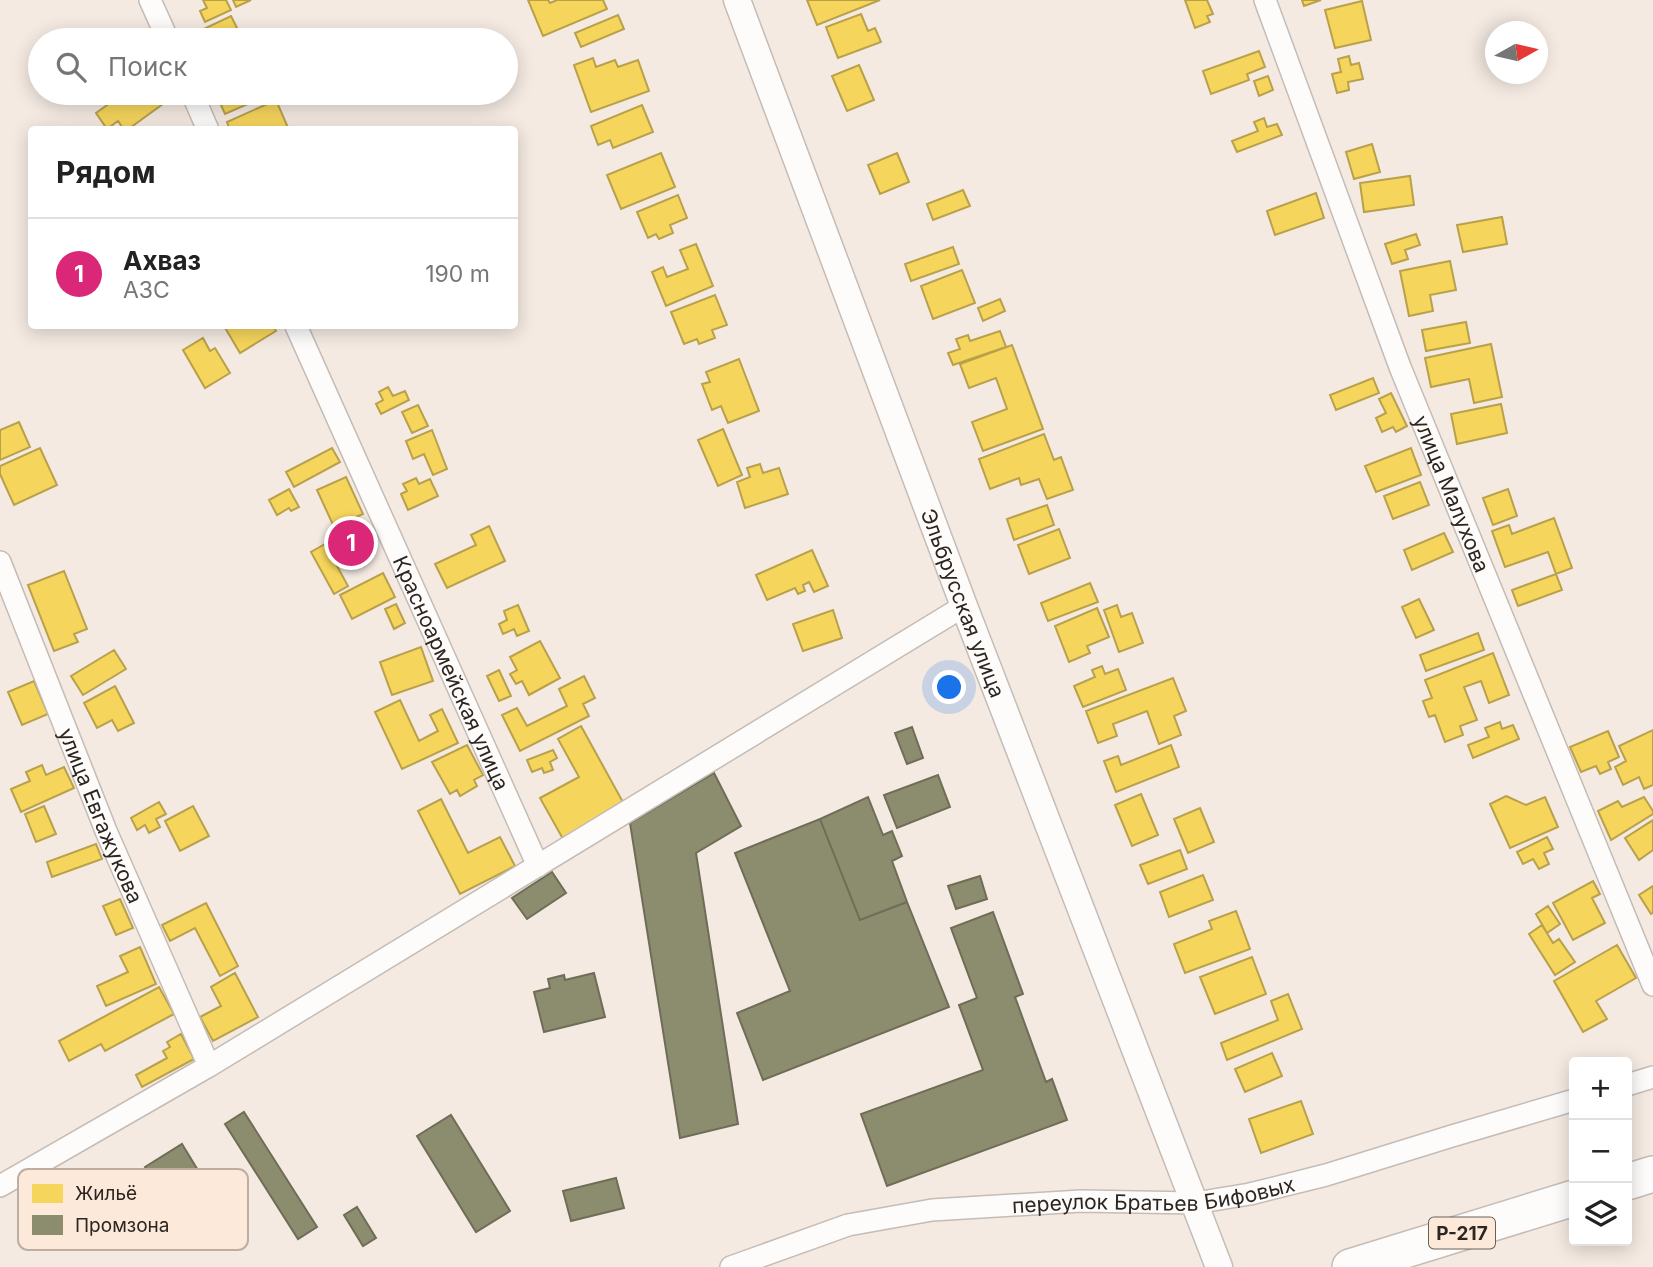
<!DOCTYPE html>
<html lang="ru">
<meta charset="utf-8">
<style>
body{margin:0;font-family:Inter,sans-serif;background:#f2f2f2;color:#222}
.controls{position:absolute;right:21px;bottom:21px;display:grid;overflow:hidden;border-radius:7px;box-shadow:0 4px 18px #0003}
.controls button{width:63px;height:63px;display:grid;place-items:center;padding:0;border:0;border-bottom:2px solid #e0e0e0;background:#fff;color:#222;font:35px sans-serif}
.compass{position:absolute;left:1485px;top:21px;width:63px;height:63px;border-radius:50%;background:#fff;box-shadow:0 4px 18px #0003;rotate:82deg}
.you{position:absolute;left:950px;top:688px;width:24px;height:24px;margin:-18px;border:5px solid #fff;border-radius:50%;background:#1a73e8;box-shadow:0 0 0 10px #1a73e833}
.badge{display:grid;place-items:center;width:46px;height:46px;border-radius:50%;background:#db2777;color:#fff;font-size:23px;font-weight:700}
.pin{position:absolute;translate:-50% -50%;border:4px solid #fff;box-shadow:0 2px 7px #0006}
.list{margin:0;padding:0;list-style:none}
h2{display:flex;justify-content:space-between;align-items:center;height:91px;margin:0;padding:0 28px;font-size:30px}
h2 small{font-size:23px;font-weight:400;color:#767676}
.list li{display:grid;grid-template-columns:46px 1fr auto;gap:21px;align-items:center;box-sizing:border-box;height:112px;padding:0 28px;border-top:2px solid #e0e0e0}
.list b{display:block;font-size:26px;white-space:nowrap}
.list p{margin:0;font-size:23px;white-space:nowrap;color:#767676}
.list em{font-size:23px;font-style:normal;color:#767676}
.icon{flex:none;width:38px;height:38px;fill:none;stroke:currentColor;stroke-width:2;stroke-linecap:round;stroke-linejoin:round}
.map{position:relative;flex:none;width:1653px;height:1267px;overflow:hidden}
.search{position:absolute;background:#fff;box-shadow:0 4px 18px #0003;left:28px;top:28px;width:490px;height:77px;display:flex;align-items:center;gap:18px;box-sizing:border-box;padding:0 24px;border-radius:38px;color:#767676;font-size:26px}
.panel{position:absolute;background:#fff;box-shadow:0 4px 18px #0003;left:28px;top:126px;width:490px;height:203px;border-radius:7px}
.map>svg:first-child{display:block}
</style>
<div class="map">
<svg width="1653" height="1267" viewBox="0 0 1653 1267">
<rect width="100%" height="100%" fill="#f4eae2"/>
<path fill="#f6d55c" stroke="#b9a04a" stroke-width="2" d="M203 0H226L231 10 205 22 200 11 207 8Z
M233 0H251L236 7Z
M528 0H548L550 3 557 0H603L607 9 543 36Z
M807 0H880L817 25Z
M1185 0H1207L1213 14 1207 16 1210 22 1195 28Z
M1302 0H1321L1304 6Z
M1362 1 1371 40 1335 48 1325 10Z
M861 14 868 31 875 28 881 42 838 58 826 27Z
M618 15 624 29 581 47 575 33Z
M231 16 243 40H189L187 37Z
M134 31 138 40H111Z
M1259 51 1265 67 1247 74 1249 80 1211 94 1203 71Z
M1349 56 1351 65 1359 63 1363 79 1348 82 1349 90 1337 93 1332 74 1341 72 1338 59Z
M593 58 596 67 615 60 618 67 638 60 649 91 591 112 574 65Z
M859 65 874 100 847 111 832 76Z
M1268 76 1273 90 1259 96 1254 81Z
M124 93H172L174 96 127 130H124L118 121 107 129 96 113Z
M218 93H273L225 114 216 94Z
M276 100 289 130H230L227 122Z
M642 105 653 132 613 148 610 140 598 145 591 126Z
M1264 118 1267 127 1277 124 1282 135 1237 152 1232 141 1258 131 1254 122Z
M1372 144 1380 172 1354 179 1346 152Z
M661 153 675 187 621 209 607 175Z
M897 153 909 182 880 194 868 165Z
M1410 176 1414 205 1364 212 1360 183Z
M963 190 970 206 933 220 927 204Z
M1316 193 1324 218 1275 235 1267 211Z
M678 195 687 218 670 225 673 233 659 239 656 234 648 238 637 212Z
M1502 217 1507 244 1463 252 1457 225Z
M1416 234 1420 245 1405 250 1408 259 1392 264 1385 244Z
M696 244 713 286 666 306 652 272 663 267 667 277 688 269 680 250Z
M953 247 959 264 911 281 905 264Z
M1450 261 1456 290 1430 295 1433 311 1409 316 1400 271Z
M962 270 975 303 933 319 921 286Z
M715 295 727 325 712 330 715 338 699 344 697 339 684 344 671 312Z
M1000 299 1005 311 983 321 978 308Z
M1466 322 1470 343 1426 351 1422 330Z
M224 326H273L276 331 240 353Z
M1000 331 1006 347 953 365 948 353 960 349 956 339 968 335 970 341Z
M203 338 210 351 215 348 230 373 205 388 183 350Z
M1491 344 1502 397 1474 403 1469 379 1431 387 1425 358Z
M1012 345 1043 429 983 451 972 422 1007 409 996 378 969 388 960 364Z
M739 359 759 411 728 423 721 406 712 410 702 384 710 382 706 372Z
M1373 378 1379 393 1336 410 1330 395Z
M388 387 393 396 405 391 409 400 381 414 376 404 383 400 379 392Z
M1391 393 1407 426 1396 432 1393 427 1382 432 1376 418 1386 413 1379 399Z
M1501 404 1507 433 1457 444 1451 414Z
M418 405 428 426 412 433 402 412Z
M19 422 30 447 0 460V430Z
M723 429 742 475 718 486 698 440Z
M432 430 447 469 433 475 424 454 413 459 406 441Z
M1044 434 1054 460 1061 457 1073 490 1047 499 1039 479 1021 485 1019 478 990 489 979 459Z
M40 448 57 485 14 505 0 474V466Z
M332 448 340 462 294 487 286 472Z
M1411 448 1421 475 1376 492 1365 466Z
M760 464 763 473 779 468 788 494 745 508 737 482 750 477 747 468Z
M346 477 363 514 334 527 317 490Z
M416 478 419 484 430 479 438 496 408 510 401 494 407 491 403 484Z
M1420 482 1429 505 1393 519 1384 496Z
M289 489 299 507 291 511 289 508 277 515 269 500Z
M1508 489 1517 516 1493 525 1483 498Z
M1047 505 1054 525 1014 540 1007 519Z
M1554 518 1572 568 1556 574 1548 552 1505 567 1492 531 1509 525 1512 534Z
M489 526 505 561 447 588 435 564 476 545 471 535Z
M1059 529 1070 558 1029 574 1018 545Z
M1444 533 1453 552 1412 570 1404 550Z
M325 544 348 586 334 594 311 552Z
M812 550 828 586 814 592 809 582 803 585 805 591 798 594 795 588 767 600 756 575Z
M64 571 87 629 74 634 78 642 54 651 28 585Z
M383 573 395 597 352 619 340 595Z
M1556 574 1562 590 1518 606 1512 590Z
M1090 583 1098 602 1048 621 1041 603Z
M1419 599 1434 630 1416 638 1402 607Z
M396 604 405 623 394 629 385 609Z
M518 605 529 631 517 636 514 629 503 634 499 624 507 620 504 611Z
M1117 605 1121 617 1132 613 1143 643 1119 652 1104 610Z
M1097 608 1109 637 1087 646 1090 653 1069 662 1055 626Z
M833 610 842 638 803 651 793 624Z
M1478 633 1484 650 1426 671 1420 655Z
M540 641 560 678 529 695 522 681 516 684 510 674 517 670 510 657Z
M421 647 433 681 392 695 380 662Z
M114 650 126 669 83 695 71 676Z
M1493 653 1509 695 1489 703 1481 681 1464 687 1477 720 1460 726 1463 735 1445 742 1435 715 1429 717 1423 701 1432 698 1425 680Z
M1102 666 1105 674 1118 669 1126 690 1083 707 1074 686 1095 677 1092 670Z
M499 670 511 696 499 701 487 676Z
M584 676 595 698 583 704 589 716 520 751 502 715 517 708 527 726 567 706 559 689Z
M1173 678 1186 711 1174 716 1181 735 1159 744 1147 711 1113 724 1117 736 1098 743 1086 711Z
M34 681 48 714 22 725 8 692Z
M115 686 134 723 118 731 112 720 97 728 84 703Z
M400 700 419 741 438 731 430 715 442 709 458 743 402 769 375 712Z
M1500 722 1502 729 1513 725 1519 739 1473 758 1468 745 1489 737 1485 728Z
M581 726 624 804 563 839 540 798 579 777 558 739Z
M1653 730V785L1644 789 1639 777 1623 785 1615 767 1626 761 1619 746Z
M1608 731 1619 757 1608 762 1611 769 1600 774 1596 766 1581 772 1570 747Z
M467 745 483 775 474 780 477 786 460 796 457 790 450 794 432 762Z
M1171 745 1179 767 1116 792 1104 761 1118 756 1121 765Z
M553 750 557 758 550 762 553 770 544 773 542 768 532 772 527 760Z
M42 765 46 775 64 767 74 788 21 812 11 789 30 781 26 772Z
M1141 794 1158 835 1132 846 1115 805Z
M1506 796 1526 805 1545 797 1558 827 1510 848 1490 804Z
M1644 797 1653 811V814L1611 840 1598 811 1618 801 1622 807Z
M441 799 468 853 500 837 515 866 460 894 418 811Z
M159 802 166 814 156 819 160 827 149 833 145 825 137 830 131 818Z
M44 806 56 834 36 842 25 814Z
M193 806 209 836 180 851 165 821Z
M1200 808 1214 842 1188 853 1174 819Z
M1653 820V850L1639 860 1625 838Z
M1547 837 1553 849 1544 853 1549 864 1539 869 1533 859 1523 864 1517 852Z
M96 844 102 859 52 877 47 862Z
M1180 850 1187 869 1148 884 1140 865Z
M1203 875 1213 900 1169 917 1160 892Z
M1593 881 1600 894 1592 898 1605 923 1573 940 1553 903Z
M1653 886V913L1651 914 1639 895Z
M120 899 133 928 116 935 103 906Z
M206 903 238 966 220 976 195 928 170 941 162 925Z
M1548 906 1560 924 1547 933 1536 914Z
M1236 911 1250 949 1185 973 1174 944 1212 929 1209 921Z
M1542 925 1553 943 1559 939 1575 962 1555 975 1529 934Z
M1617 945 1636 978 1596 1001 1607 1019 1583 1032 1554 981Z
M140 947 156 984 106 1006 97 986 128 972 120 956Z
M1252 957 1266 994 1215 1014 1200 977Z
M235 973 258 1017 213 1041 200 1017 221 1006 211 987Z
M159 987 174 1014 105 1051 101 1044 69 1061 59 1041Z
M1288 994 1302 1029 1227 1060 1221 1043 1278 1020 1271 1001Z
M181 1034 194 1059 142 1087 136 1075 167 1058 163 1051 170 1047 167 1042Z
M1272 1053 1282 1076 1245 1092 1235 1069Z
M1301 1101 1313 1134 1261 1153 1249 1119Z"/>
<path fill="#8c8c6e" stroke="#6f6d57" stroke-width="2" d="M912 727 923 758 907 764 895 733Z
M714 773 741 826 696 853 738 1124 680 1138 630 823Z
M938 775 950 807 897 828 884 795Z
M868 797 883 835 892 831 902 856 892 861 907 902 860 920 820 819Z
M820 819 860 920 907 902 949 1007 763 1080 737 1013 790 991 735 853Z
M552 872 566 893 527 919 512 898Z
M980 876 987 899 956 909 948 886Z
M993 912 1023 994 1015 997 1046 1082 1052 1079 1067 1120 887 1186 861 1114 983 1070 959 1005 977 998 951 928Z
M594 973 605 1017 544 1032 534 992 550 988 548 979 564 975 565 980Z
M244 1112 317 1227 298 1239 225 1124Z
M451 1115 510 1211 476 1232 417 1136Z
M182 1144 213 1195 176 1218 145 1167Z
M616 1178 624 1208 571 1221 563 1191Z
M357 1207 376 1238 363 1246 344 1215Z"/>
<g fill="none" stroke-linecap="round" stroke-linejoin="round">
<g stroke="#c4bcb5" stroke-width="24">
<g id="minor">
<path d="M150 0 168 40"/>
<path id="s1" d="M1265 0 1400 367 1653 985"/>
<path d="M192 93 208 130"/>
<path id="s2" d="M296 326 538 866"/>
<path id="s3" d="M0 562 106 831 209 1066"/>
<path d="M1627 1085 1653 1077"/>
<path d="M0 1186 209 1066 964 606"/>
<path id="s4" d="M731 1267 848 1225 932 1210 1081 1201 1195 1203 1250 1194 1326 1175 1452 1136 1574 1100"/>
</g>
</g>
<g stroke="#c4bcb5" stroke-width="29">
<g id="tertiary">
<path id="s5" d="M737 0 964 606 1219 1267"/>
</g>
</g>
<g stroke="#c4bcb5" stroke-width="38">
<path id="trunk" d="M1627 1182 1653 1174
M1350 1267 1574 1198"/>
</g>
<use href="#minor" stroke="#fdfcfb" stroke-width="21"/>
<use href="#tertiary" stroke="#fdfcfb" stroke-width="26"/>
<use href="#trunk" stroke="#fdfcfb" stroke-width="35"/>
</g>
<g text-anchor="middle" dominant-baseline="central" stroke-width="7" stroke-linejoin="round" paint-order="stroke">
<rect fill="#fce9da" stroke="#6a6058" stroke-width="2" x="1429" y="1217.5" width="66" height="31" rx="5"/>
<g font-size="19" font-weight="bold" fill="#2c2520">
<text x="1462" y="1233">Р-217</text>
</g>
<g font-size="21" fill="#2c2520" stroke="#fce9da">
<text stroke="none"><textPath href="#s1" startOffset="528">улица Малухова</textPath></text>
<text stroke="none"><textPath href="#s5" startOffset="644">Эльбрусская улица</textPath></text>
<text stroke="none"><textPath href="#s2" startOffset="380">Красноармейская улица</textPath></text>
<text stroke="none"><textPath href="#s3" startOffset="273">улица Евгажукова</textPath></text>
<text stroke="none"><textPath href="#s4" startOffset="432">переулок Братьев Бифовых</textPath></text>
</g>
</g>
<rect x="18" y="1169" width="230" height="81" rx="10" fill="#fce9da" stroke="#beaea2" stroke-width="2"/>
<rect x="32" y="1184" width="31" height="19" fill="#f6d55c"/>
<rect x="32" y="1215" width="31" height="20" fill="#8c8c6e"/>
<g font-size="19" fill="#2c2520">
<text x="75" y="1200">Жильё</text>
<text x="75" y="1232">Промзона</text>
</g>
</svg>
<div class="controls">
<button>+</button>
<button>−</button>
<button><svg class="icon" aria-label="layers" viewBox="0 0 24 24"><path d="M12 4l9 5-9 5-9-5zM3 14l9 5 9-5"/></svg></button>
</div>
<svg class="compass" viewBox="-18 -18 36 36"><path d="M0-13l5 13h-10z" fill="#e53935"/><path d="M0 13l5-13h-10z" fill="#767676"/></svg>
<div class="you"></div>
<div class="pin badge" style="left:351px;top:543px">1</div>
<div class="search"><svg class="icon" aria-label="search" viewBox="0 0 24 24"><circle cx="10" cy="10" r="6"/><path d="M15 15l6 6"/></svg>Поиск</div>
<section class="panel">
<h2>Рядом<small></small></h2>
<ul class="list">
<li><span class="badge">1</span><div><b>Ахваз</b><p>АЗС</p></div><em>190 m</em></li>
</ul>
</section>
</div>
